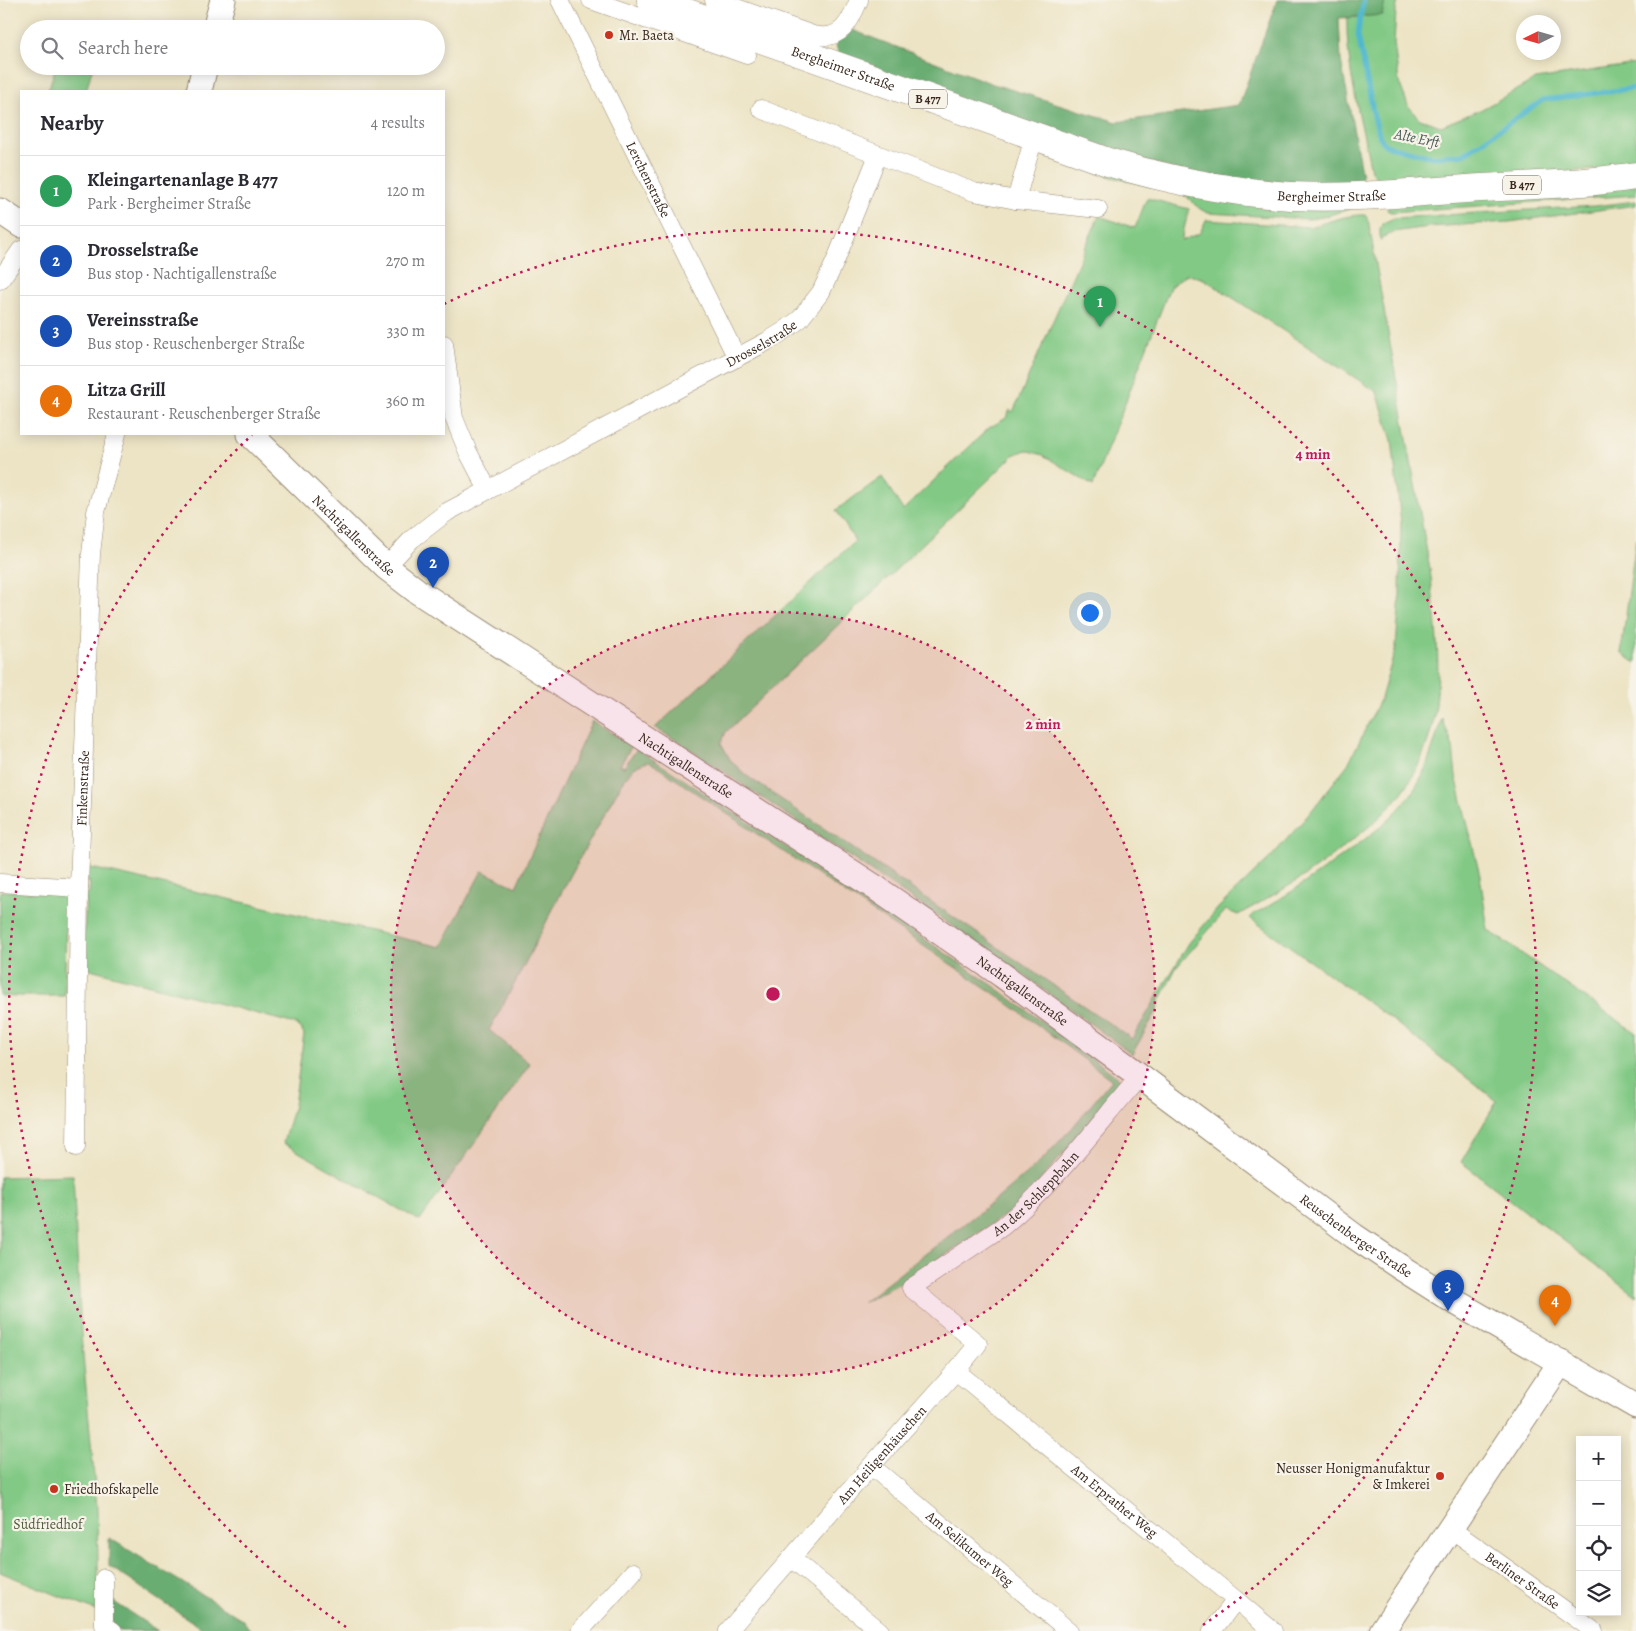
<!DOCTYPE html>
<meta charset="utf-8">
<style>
body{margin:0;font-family:Alegreya,serif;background:#f7f7f7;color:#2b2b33}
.controls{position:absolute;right:15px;bottom:15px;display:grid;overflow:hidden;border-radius:0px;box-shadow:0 2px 12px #0003}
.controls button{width:45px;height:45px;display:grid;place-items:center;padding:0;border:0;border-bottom:1px solid #e1e1e2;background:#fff;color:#2b2b33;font:25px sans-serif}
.compass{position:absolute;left:1516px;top:15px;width:45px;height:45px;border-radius:50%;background:#fff;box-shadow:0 2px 12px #0003;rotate:265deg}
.you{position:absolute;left:1089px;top:612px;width:18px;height:18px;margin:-12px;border:4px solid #fff;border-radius:50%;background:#1a73e8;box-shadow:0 0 0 8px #1a73e833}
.badge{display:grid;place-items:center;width:32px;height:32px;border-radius:50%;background:#c8321e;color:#fff;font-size:16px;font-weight:700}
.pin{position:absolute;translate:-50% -41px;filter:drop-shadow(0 1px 2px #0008)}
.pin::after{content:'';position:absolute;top:26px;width:18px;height:15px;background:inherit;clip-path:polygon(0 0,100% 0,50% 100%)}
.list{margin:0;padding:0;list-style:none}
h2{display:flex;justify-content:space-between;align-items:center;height:65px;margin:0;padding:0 20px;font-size:21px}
h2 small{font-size:16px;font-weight:400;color:#7c7c81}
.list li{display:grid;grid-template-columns:32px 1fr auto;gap:15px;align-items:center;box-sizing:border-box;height:70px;padding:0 20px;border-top:1px solid #e1e1e2}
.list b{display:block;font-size:19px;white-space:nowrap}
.list p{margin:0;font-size:16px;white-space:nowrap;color:#7c7c81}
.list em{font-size:16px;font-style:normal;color:#7c7c81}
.icon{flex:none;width:28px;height:28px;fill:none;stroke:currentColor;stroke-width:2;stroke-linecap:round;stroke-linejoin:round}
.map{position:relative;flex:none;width:1636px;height:1631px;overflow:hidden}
.search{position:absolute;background:#fff;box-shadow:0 2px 12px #0003;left:20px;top:20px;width:425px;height:55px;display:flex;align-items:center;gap:12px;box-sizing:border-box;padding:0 18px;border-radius:28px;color:#7c7c81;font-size:19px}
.panel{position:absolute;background:#fff;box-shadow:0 2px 12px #0003;left:20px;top:90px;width:425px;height:345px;border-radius:0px}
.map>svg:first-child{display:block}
</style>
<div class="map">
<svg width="1636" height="1631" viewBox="0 0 1636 1631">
<rect width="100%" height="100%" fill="#f7f3e8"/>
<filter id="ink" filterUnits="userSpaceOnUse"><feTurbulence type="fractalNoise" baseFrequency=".02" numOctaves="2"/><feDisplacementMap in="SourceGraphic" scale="10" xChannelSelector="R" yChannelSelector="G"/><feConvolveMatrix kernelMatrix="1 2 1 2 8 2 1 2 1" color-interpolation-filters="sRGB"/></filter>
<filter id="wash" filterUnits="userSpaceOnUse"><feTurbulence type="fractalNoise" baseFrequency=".0096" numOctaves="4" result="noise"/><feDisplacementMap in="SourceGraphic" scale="20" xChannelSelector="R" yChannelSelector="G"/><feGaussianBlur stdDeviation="1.12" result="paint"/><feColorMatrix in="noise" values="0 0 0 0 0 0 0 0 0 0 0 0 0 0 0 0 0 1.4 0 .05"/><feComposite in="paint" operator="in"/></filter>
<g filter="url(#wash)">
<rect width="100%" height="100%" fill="#ede4c5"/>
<path fill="#82c985" stroke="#5e7a52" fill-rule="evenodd" d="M1385 0H1398L1396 11 1394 43 1399 82 1409 108 1420 119 1441 126 1482 109 1536 79 1636 64V167L1390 184 1379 181 1371 171C1361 120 1346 69 1347 18L1382 15Z
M56 66H93L86 91H48Z
M1051 152 1352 208 1323 217 1309 219 1208 213 1200 209 1185 195 1108 176 1046 155Z
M1636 184V195L1391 212 1387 210 1390 203Z
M1147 198 1189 209 1181 241 1200 233 1206 220 1309 227C1327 223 1346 214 1365 215L1368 219 1430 569C1435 614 1441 660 1436 705 1433 732 1421 765 1406 787 1392 808 1372 825 1352 840 1339 850 1327 861 1313 870 1289 887 1263 901 1238 915L1226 910 1176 968 1159 1003V1007L1132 1054 1010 965 678 741 655 728 855 541 836 510 882 477 903 510 989 428 1006 418 1010 410 1013 412 1099 216 1135 228ZM1186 274 1204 279 1377 392 1392 440 1401 523 1400 595 1396 647 1381 698 1348 764 1309 814 1271 857 1219 907 1189 943 1132 1039 747 776 731 761 721 743 726 732 901 565 1014 455 1026 450 1043 455 1093 486 1170 287Z
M1636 201V205L1509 222 1429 227 1393 232 1380 240V229L1383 223 1394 218 1595 206Z
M1636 538V663L1621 653Z
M1442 718 1453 747 1456 776 1480 876 1488 930 1636 1033V1296L1461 1162 1497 1101 1387 1016 1250 918 1254 914C1290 894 1323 871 1356 846 1376 831 1397 814 1412 793 1427 771 1434 744 1442 718Z
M592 721 632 746 620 765 624 767 637 749 868 901 995 987 1120 1079 1121 1085 1042 1179 1011 1211 911 1278 884 1291 862 1303 1003 1194 1038 1164 1072 1128 1112 1080 1004 1000 650 762C642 763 636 766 630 772 619 786 606 812 597 828 558 894 527 964 489 1030L530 1064 420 1221 283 1143 294 1105 304 1034 301 1028 295 1024 83 967 86 895 89 894 90 882H86L87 867 441 947 482 871 516 887Z
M0 891 66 893 65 996H0Z
M73 1175 81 1334 97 1507 99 1612 0 1572V1177Z"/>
<path fill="#69ad72" stroke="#526c48" d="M1277 0H1385L1382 15 1339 18 1341 60 1362 177 1357 184 1259 182 1189 173 1107 151 840 60 835 41 852 30 993 84 1117 122 1239 105Z
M109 1538 242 1619 251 1631H206L109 1566Z
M111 1600 158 1631H120L111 1625Z"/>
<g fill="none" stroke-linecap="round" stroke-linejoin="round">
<path stroke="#50b8ce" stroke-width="5" d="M1364 0 1360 17 1358 35 1374 117 1380 137 1385 145 1432 157 1464 154 1543 100 1636 88"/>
</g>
</g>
<g filter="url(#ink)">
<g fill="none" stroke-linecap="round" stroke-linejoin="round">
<g stroke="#948772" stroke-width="19">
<g id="minor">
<path id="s1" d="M560 0 737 358"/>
<path d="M591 0 747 55"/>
<path d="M714 0 813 35C841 42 850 22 859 0"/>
<path d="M761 109 974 192 1016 200 1098 209"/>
<path d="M1016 200 1034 137"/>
<path d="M0 280 21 250"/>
<path d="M444 344 454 418 468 452 488 490"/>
<path id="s2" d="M386 567 412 539 447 512 766 342 784 331 800 319 821 292 835 262 878 155"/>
<path d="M0 883 79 888"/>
<path id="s3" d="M76 1147 79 888 91 554 96 512 117 434"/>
<path id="s4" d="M956 1371 1236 1600 1273 1631"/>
<path id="s5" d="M871 1466 1069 1631"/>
<path id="s6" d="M1451 1529 1594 1631"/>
<path d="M791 1558 880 1631"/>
<path d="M104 1578V1625L113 1631"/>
<path d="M580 1631 633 1572"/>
<path id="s7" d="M728 1631 871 1466 956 1371 978 1344 911 1288 1002 1227C1054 1185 1096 1127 1140 1076"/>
<path d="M1212 1631 1236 1600"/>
</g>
</g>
<g stroke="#948772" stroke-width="27">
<g id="secondary">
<path d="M215 29 223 0"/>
<path d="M199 91 205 66"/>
<path d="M0 211 21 225"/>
<path id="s8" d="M250 434 386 567 417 591 876 888 1002 975 1140 1076 1354 1236 1397 1265 1452 1300 1636 1406"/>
<path d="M1382 1631 1561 1362"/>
</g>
</g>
<g stroke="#948772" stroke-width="29">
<g id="primary">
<path id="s9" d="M651 0 1108 162C1168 180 1228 192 1291 196 1354 199 1418 192 1481 188 1532 185 1585 184 1636 176"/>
</g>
</g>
<use href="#minor" stroke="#fff" stroke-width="18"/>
<use href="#secondary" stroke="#fff" stroke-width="25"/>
<use href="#primary" stroke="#fff" stroke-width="28"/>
</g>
</g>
<circle cx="773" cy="994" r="382" fill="#c2185b" fill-opacity=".12"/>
<g fill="none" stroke="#c2185b" stroke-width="2.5" stroke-dasharray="2.5 5">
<circle cx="773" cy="994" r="382"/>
<path d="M346 1627A764 764 0 0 1 252 435M444 304A764 764 0 0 1 1200 1627"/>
</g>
<g fill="#c8321e" stroke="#f7f3e8" stroke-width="2">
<circle cx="609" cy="35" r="5"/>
<circle cx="1440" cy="1476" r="5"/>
<circle cx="54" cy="1489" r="5"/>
</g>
<g text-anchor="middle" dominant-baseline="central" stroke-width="4.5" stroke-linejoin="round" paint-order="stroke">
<g fill="#f7f3e8" stroke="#73665b" stroke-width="1">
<rect x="909" y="89.5" width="38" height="19" rx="4"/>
<rect x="1503" y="175.5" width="38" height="19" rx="4"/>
</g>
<g font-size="12" font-weight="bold" fill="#3b2a1e">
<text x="928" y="99">B 477</text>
<text x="1522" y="185">B 477</text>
</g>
<g font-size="14" fill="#3b2a1e" stroke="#f7f3e8" text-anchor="start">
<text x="619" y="35">Mr. Baeta</text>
<text x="1430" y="1468" text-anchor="end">Neusser Honigmanufaktur<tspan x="1430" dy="16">&amp; Imkerei</tspan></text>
<text x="64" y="1489">Friedhofskapelle</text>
</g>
<g font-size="14" fill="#3b2a1e" stroke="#f7f3e8">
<text stroke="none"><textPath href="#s9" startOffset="204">Bergheimer Straße</textPath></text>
<text stroke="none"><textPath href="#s1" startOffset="200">Lerchenstraße</textPath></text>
<text stroke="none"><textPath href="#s9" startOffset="712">Bergheimer Straße</textPath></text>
<text stroke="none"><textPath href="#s2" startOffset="439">Drosselstraße</textPath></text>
<text stroke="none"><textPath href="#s8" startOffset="145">Nachtigallenstraße</textPath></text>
<text stroke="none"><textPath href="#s8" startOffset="550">Nachtigallenstraße</textPath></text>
<text stroke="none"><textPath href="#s3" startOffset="359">Finkenstraße</textPath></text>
<text stroke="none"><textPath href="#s8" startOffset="955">Nachtigallenstraße</textPath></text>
<text stroke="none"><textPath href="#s7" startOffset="625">An der Schleppbahn</textPath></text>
<text stroke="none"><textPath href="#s8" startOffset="1369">Reuschenberger Straße</textPath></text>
<text stroke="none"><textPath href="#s7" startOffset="234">Am Heiligenhäuschen</textPath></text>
<text stroke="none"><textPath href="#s4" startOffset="205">Am Erprather Weg</textPath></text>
<text stroke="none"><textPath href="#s5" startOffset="129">Am Selikumer Weg</textPath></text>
<text stroke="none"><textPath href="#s6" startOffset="88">Berliner Straße</textPath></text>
</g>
<g font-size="14" fill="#505a3d" stroke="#f7f3e8">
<text x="48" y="1524">Südfriedhof</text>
</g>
<g font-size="15" font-style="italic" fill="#415553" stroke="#f7f3e8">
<text transform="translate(1417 138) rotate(11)">Alte Erft</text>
</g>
</g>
<circle cx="773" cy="994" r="8" fill="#c2185b" stroke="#f7f3e8" stroke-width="2.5"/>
<g font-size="15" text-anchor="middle" font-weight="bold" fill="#c2185b" stroke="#f7f3e8" stroke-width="4.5" stroke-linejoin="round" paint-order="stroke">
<text x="1313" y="459">4 min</text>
<text x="1043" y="729">2 min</text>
</g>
</svg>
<div class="controls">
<button>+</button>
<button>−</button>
<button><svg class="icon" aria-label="locate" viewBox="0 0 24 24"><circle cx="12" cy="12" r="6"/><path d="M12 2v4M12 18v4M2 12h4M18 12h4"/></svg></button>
<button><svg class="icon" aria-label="layers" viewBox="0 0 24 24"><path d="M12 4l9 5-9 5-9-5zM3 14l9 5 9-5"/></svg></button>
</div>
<svg class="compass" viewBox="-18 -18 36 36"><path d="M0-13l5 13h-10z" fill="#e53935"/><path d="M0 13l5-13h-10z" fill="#7c7c81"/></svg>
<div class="you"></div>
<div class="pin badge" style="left:1100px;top:327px;background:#2e9e5b">1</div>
<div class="pin badge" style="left:433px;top:588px;background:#1a4fb4">2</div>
<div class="pin badge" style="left:1448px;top:1311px;background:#1a4fb4">3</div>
<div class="pin badge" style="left:1555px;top:1326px;background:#e8710a">4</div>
<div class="search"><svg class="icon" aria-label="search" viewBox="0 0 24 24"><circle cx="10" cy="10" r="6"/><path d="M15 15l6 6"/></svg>Search here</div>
<section class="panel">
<h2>Nearby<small>4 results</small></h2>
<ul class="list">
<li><span class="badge" style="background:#2e9e5b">1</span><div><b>Kleingartenanlage B 477</b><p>Park · Bergheimer Straße</p></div><em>120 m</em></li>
<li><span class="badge" style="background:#1a4fb4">2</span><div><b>Drosselstraße</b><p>Bus stop · Nachtigallenstraße</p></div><em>270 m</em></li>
<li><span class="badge" style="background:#1a4fb4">3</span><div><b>Vereinsstraße</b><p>Bus stop · Reuschenberger Straße</p></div><em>330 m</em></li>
<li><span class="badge" style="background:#e8710a">4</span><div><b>Litza Grill</b><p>Restaurant · Reuschenberger Straße</p></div><em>360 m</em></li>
</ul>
</section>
</div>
